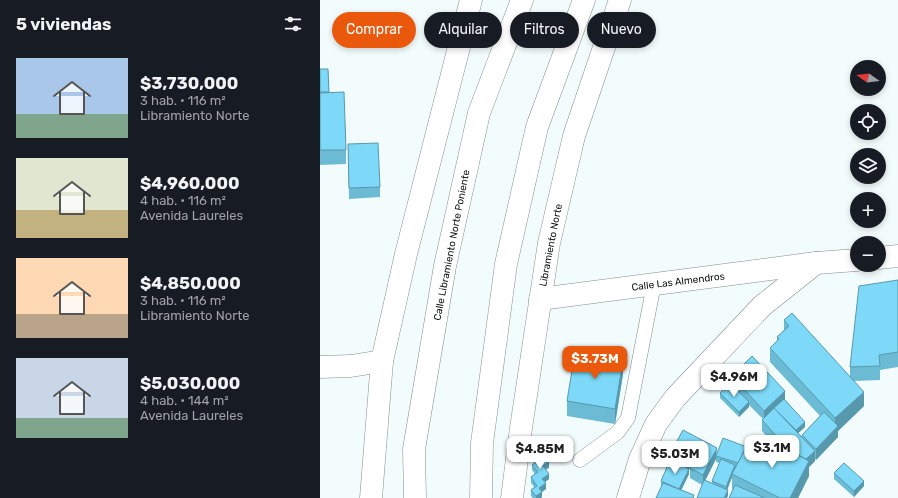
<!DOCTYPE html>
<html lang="es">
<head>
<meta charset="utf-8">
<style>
  :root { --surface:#171b24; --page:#242831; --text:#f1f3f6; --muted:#9ea1a6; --accent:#ea580c }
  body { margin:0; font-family:Rubik,sans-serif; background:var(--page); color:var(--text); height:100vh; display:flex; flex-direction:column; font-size:15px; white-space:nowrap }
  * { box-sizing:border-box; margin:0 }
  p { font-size:13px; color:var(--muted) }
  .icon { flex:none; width:22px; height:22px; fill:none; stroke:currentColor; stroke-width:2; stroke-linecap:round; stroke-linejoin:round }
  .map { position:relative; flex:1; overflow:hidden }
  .drawer { display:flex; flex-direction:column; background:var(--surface); width:320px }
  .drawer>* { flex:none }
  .top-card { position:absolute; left:12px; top:12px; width:380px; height:36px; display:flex; gap:8px }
  .needle { width:26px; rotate:284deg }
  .fabs { position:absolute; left:530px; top:60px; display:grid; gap:8px }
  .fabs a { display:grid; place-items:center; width:36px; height:36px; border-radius:50%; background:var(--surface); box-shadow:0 2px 6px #0003; font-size:20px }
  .price { position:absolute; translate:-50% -34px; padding:0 9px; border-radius:8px; background:#fff; color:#222; font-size:13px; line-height:26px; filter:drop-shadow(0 1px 2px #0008) }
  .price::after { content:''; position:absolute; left:50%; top:24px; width:12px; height:9px; margin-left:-6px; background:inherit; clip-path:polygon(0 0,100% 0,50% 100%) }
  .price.active { background:var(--accent); color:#fff }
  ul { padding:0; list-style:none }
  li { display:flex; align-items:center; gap:12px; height:100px; padding:0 16px }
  li span { display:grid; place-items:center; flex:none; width:112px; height:80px; border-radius:0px; color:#555 }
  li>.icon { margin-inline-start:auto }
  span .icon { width:48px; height:48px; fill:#fffc; stroke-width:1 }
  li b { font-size:17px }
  h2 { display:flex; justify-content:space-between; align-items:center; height:48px; padding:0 16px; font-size:17px }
  .tag { padding:0 14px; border-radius:18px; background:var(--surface); box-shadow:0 2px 6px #0003; font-size:14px; line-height:36px }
  .tag.active { background:var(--accent); color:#fff }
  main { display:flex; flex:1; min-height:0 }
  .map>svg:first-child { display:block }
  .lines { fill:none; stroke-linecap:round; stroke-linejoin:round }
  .lane-casing { stroke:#858d8d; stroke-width:15 }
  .street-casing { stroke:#858d8d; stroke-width:23 }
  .secondary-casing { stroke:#858d8d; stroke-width:23 }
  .highway-casing { stroke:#858d8d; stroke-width:23 }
  .lane { stroke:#fff; stroke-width:14 }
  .street { stroke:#fff; stroke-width:22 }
  .secondary { stroke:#fff; stroke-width:22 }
  .highway { stroke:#fff; stroke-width:22 }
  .wall { fill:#6cbbd4; fill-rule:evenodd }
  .shaded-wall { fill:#5898ad }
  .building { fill:#7dd9f7; stroke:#5898ad }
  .labels { text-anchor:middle; stroke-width:3.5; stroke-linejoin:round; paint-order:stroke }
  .street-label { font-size:10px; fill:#0f1212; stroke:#fff }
</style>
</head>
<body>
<main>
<section class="drawer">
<h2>5 viviendas<svg class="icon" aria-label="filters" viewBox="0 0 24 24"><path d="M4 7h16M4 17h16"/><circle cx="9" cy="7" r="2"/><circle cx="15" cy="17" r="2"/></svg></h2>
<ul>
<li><span style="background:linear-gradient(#a9c7e8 70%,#7fa58c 0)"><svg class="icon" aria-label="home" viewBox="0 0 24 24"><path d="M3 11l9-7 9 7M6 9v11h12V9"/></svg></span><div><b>$3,730,000</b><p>3 hab. · 116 m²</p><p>Libramiento Norte</p></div></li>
<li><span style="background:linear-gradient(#dfe7d0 65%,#c2b280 0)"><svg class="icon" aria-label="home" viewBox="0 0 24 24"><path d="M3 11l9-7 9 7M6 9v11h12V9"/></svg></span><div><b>$4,960,000</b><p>4 hab. · 116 m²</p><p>Avenida Laureles</p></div></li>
<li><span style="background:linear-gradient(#ffd9b3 70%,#b9a48a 0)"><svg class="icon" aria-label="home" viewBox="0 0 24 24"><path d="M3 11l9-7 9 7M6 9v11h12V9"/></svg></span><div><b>$4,850,000</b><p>3 hab. · 116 m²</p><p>Libramiento Norte</p></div></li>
<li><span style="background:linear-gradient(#c9d6e8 75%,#7fa58c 0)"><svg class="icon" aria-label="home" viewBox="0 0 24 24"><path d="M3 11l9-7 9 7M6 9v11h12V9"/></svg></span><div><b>$5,030,000</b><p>4 hab. · 144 m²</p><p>Avenida Laureles</p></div></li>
</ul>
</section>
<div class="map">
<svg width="578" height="498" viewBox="0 0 578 498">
  <rect width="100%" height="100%" fill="#f3fcfc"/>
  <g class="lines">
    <defs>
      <path id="lane" d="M260,460l38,-28 10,-14 26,-134"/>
      <g id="street">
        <path d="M0,367l31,-1 31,-5"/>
        <path d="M308,498l12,-39 16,-35 19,-26 87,-92 54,-43"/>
      </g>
      <g id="secondary">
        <path d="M559,258l19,-2"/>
        <path d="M220,299l276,-36 41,-3"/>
        <path d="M51,498l11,-137 24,-107 65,-254"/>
        <path d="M192,498l9,-70 28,-185 25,-107 46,-136"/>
      </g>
      <g id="highway">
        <path d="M95,498l-1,-49 31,-183 34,-153 43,-113"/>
        <path d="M161,498l1,-55 24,-179 31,-137 47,-127"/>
      </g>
    </defs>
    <use href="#lane" class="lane-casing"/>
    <use href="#street" class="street-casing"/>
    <use href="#secondary" class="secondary-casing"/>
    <use href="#highway" class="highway-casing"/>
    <use href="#lane" class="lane"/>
    <use href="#street" class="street"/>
    <use href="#secondary" class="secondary"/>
    <use href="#highway" class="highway"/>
  </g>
  <g class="wall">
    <path d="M0,69h8l1,24 17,57v14l-26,1z"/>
    <path d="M28,144l32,43v10l-31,2z"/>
    <path d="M578,280v87l-18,3v10l-26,1 10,25 -26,25v6l-22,23 -1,-1v2l-6,6v9l-11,22h-69l4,-9h-1v-12l-5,13 1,6 -26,-11 -12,-7v-9h-1v5l-8,16 13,8 -33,-12v-5l26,-13 -15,-8v-10l45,5 30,-3 5,3 20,-13 -10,-11v-11l1,-1 -14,-14v2l-10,10 -19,-19v-5l12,-9v-8l53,24 20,27 -7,6 4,3v-1l18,-19 -50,-54v-14l7,-7v-4l7,-7v-10l66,57v-10zM396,459v3l4,1 -8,18v2l-7,-3z"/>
    <path d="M303,374l-8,50 -48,-8v-15z"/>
    <path d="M215,454l16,2 -4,3 2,9 -3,1 3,10 -4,3 1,7 -4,3v5l-1,1h-8l-2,-2v-6l3,-3 -3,-4v-6l4,-3 -3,-4v-5l4,-4 -1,-2z"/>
    <path d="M514,473l30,13 -10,11 -20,-18z"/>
  </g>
  <g class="shaded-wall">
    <path d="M303,360v14l-8,50v-15z"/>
    <path d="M465,391v11l-21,19v-10z"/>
    <path d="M544,392v14l-26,25v6l-22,23v-11l19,-20v-11z"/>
    <path d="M429,402v5l-10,10v-5z"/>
    <path d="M485,422v5l-11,10v-5z"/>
    <path d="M462,437v10l-3,3v-11z"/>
    <path d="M397,448l-1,11 -13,26v-10z"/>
    <path d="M231,450v6l-7,5v-6z"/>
    <path d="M495,451v10l-6,6v9l-11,22h-8l14,-37z"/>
    <path d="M229,462v6l-6,3v-5z"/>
    <path d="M415,465v6l-3,3v3l-6,16v-6z"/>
    <path d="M369,469v5l-10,21v-6z"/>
    <path d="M229,474v5l-7,5v-5z"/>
    <path d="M544,481v5l-10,11v-6z"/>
    <path d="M226,483v6l-4,3v5l-1,1h-5v-2l3,-8z"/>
    <path d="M408,490v6l-1,2h-3z"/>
  </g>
  <g class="building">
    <path d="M0,69h8l1,23h-9z"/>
    <path d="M24,92l2,58h-26v-57z"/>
    <path d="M58,143l2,44 -31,1 -1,-44z"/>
    <path d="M578,280v72l-19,3 1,11 -30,1 9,-81z"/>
    <path d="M472,313l72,79 -29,26 -65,-70 9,-9 -2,-2 12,-11 -5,-6z"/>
    <path d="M255,352l48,8 -8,49 -48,-8z"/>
    <path d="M432,356l33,35 -21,20 -32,-35z"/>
    <path d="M410,383l19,19 -10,10 -19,-19z"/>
    <path d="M464,399l21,23 -9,8 -22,-22z"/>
    <path d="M454,408l41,43 -9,8 -6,-3 -18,-19 -3,2 -17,-19z"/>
    <path d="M504,412l14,14 -22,23 -14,-14z"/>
    <path d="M363,430l34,18 -14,27 -13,-7 3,-7 -21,-11z"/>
    <path d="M441,436l48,25 -19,37h-10l-48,-24 12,-23 8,4z"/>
    <path d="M403,438l24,9 -2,4h-1l-6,12 -22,-7z"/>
    <path d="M226,444l5,6 -7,5 5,7 -6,4 6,8 -7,5 4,4 -7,5 3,4 -6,4 -5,-6 6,-4 -6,-9 7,-5 -6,-7 7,-5 -4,-6z"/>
    <path d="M401,459l14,6 -9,22 -14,-6z"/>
    <path d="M350,460l19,9 -10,20 -18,-8z"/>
    <path d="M524,463l20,18 -10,10 -20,-18z"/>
    <path d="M384,480l24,10 -4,8h-27z"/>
    <path d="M343,483l31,12 -1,3h-37z"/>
    <path d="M415,485l30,13h-36z"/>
  </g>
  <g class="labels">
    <g class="street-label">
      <text transform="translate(131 245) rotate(-79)" y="4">Calle Libramiento Norte Poniente</text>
      <text transform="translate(230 245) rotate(-79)" y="4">Libramiento Norte</text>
      <text transform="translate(358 281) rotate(-7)" y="4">Calle Las Almendros</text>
    </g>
  </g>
</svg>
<div class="fabs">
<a><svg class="needle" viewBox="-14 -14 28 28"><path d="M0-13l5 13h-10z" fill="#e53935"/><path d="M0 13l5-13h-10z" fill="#9ea1a6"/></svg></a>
<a><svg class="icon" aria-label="locate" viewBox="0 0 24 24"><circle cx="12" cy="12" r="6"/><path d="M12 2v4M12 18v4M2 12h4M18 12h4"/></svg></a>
<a><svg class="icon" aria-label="layers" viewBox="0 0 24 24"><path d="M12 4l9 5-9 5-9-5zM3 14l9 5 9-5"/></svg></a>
<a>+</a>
<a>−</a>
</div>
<b class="price active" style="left:275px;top:380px">$3.73M</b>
<b class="price" style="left:414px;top:398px">$4.96M</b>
<b class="price" style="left:452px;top:469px">$3.1M</b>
<b class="price" style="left:220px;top:470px">$4.85M</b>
<b class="price" style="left:355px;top:475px">$5.03M</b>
<div class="top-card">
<a class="tag active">Comprar</a>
<a class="tag">Alquilar</a>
<a class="tag">Filtros</a>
<a class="tag">Nuevo</a>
</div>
</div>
</main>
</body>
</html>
